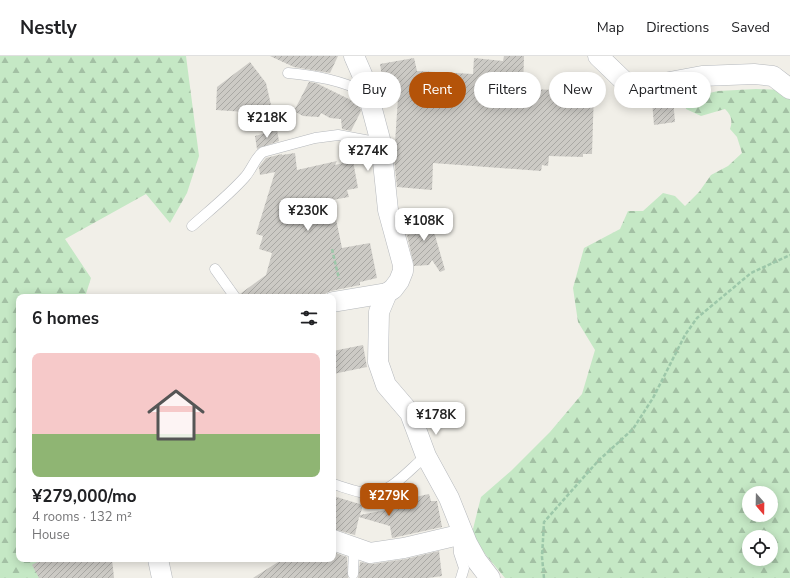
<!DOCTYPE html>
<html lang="en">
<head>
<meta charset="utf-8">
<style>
  :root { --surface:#fff; --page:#f2f2f2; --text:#202124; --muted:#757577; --line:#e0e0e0; --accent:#b45309 }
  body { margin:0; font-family:"Nunito Sans",sans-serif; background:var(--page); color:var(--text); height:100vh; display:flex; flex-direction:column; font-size:15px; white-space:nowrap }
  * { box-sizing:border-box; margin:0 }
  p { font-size:13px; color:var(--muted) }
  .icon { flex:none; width:22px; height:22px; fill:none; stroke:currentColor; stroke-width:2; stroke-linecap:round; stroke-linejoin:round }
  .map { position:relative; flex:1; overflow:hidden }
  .side { position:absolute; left:16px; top:238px; width:320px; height:268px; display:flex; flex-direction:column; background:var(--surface); border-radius:8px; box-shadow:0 2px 10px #0003 }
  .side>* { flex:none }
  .hud { position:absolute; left:348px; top:16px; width:380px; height:36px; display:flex; gap:8px }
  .needle { width:26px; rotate:160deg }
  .controls { position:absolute; left:742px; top:430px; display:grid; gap:8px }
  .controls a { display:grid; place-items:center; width:36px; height:36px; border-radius:50%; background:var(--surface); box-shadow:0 2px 10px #0003; font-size:20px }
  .price { position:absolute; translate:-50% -34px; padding:0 9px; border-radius:8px; background:#fff; color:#222; font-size:13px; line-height:26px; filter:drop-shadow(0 1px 2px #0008) }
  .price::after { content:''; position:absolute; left:50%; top:24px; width:12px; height:9px; margin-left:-6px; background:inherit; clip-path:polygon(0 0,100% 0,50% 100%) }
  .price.active { background:var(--accent); color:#fff }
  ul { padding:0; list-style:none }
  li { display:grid; align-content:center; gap:8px; height:212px; padding:0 16px }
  li span { display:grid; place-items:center; height:124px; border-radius:8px; color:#555 }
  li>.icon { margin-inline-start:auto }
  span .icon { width:72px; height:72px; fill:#fffc; stroke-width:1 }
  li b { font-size:17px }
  h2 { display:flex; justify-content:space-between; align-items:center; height:48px; padding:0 16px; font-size:17px }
  .tag { padding:0 14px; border-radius:18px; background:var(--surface); box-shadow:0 2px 10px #0003; font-size:14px; line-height:36px }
  .tag.active { background:var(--accent); color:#fff }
  header { display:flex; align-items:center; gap:24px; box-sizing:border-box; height:56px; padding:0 20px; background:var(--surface); border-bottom:1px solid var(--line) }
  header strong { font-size:19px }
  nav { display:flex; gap:22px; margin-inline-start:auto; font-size:14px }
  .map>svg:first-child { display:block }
  .forest { fill:url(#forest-firs); fill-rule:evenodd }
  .building { fill:url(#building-hatch) }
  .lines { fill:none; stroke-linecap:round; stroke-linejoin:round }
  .service-casing { stroke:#b5b8bc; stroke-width:11 }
  .minor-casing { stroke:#b5b8bc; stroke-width:21 }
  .path { stroke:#9cc7a9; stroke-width:2.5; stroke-dasharray:4 2; stroke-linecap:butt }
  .service { stroke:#fff; stroke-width:10 }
  .minor { stroke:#fff; stroke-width:20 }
</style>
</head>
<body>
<header>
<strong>Nestly</strong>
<nav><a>Map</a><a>Directions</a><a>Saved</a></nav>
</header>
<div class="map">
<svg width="790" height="522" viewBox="0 0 790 522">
  <defs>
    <pattern id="forest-firs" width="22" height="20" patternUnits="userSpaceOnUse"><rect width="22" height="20" fill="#c5e8c5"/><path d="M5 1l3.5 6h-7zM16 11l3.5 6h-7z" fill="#a3c0a4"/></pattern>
    <pattern id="building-hatch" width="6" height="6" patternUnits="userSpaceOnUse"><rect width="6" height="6" fill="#cccac5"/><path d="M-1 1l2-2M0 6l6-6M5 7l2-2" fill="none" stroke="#a9a8a4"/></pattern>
  </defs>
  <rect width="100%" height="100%" fill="#f1efe8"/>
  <g class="forest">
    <path d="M0,0h186l13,100 -12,37 -17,30 -24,-29 -81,45 26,39 -6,19h-66v262h73l-4,19h-88z"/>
    <path d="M756,33l34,1v488h-285l-34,-41 10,-40 30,-26 39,-39 32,-38 13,-44 -17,-28 -5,-34 11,-40 36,-19 8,-18h15l20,-18 12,3 10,10 14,-14 12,-17 17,-9 14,-13 -5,-16 -7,-8c3,-9 1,-14 -5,-20l-24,7 -15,-7 -2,-10 34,-8zM749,437h22v22h-22zM749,481h22v22h-22z"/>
  </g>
  <g class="building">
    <path d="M270,0h68l-8,17 -36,-6z"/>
    <path d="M504,0h20l-1,33 71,2 -2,63h-9v3l-34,-1 -1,10 -6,-1 -1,6 -108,-8 -1,27 -35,-3 -3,-29 4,-60 -12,2 -6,-36 34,-6 3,13 56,3 1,-16 29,3z"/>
    <path d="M250,6l16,21 7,31 -57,-4 1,-23z"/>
    <path d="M309,26l7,1 43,21 2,7 -10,20 -9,-2 -1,-10 -11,-1 -9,-5 -2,4 -16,-1 -9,-5z"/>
    <path d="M673,43l2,23 -21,3 -2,-24z"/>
    <path d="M277,74l2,11 -22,8 -2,-13z"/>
    <path d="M295,97l2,17 40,-9 -2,4 18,-4 5,27 -11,2 2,7 -17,3 10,48 28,-5 7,35 -17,4v3l-29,6 -5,2 -3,4h-82l-1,-3 26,-19 6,-22 -13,-4 4,-13 -7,-2 19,-62 -15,3 -1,-8 7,-9 16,-4v1z"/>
    <path d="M428,155l17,59 -5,2 -8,-12 -3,5 -15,1 -7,-31 9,-1 -10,-17z"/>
    <path d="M363,289l4,22 -34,7v-23z"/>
    <path d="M429,438l2,7h6l5,26 -50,11 -2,-12 -31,-9 -4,18 -22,-6v-33l30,9 -3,10 52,-10 -1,-7z"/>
    <path d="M439,495l3,25 -14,2h-70l2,-16 12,2 34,-5z"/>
    <path d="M333,496l14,5 1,21h-95l30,-19h50z"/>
    <path d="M42,503h70l2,19h-75l-7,-13z"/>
  </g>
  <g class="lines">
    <defs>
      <g id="service">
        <path d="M288,17c29,3 52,7 79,20"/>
        <path d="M192,170c18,-16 37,-31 53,-49 7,-8 10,-19 18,-25l52,-14 23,-3 43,8"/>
        <path d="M215,213l20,28"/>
        <path d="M333,428c11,3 32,12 43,9 19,-5 35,-25 50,-37"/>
        <path d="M458,479l1,18 5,15 -3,10"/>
        <path d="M353,518l1,-26"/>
      </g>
      <g id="minor">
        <path d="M598,0l26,25 11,5h13l54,-10 52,-2 19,2 17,13"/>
        <path d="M387,237l-8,19 -1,50 8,23 24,28 16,43 23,42 18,45 10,18 13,17"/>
        <path d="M333,246l54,-9 6,-4 6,-8 4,-10v-6l-15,-55 -7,-67 -17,-64 -10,-23"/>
        <path d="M333,484l37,13 34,-5 59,-14"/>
        <path d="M158,503l4,19"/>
      </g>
    </defs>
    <use href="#service" class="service-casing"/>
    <use href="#minor" class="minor-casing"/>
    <g class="path">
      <path d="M332,193l7,30"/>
      <path d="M544,522l-2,-21 2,-35 54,-61 35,-32 20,-31 32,-63 12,-17 54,-45 39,-18"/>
    </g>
    <use href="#service" class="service"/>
    <use href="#minor" class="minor"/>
  </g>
</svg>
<div class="controls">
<a><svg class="needle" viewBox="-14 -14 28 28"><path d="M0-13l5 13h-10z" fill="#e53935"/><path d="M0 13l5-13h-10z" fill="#757577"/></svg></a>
<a><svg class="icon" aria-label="locate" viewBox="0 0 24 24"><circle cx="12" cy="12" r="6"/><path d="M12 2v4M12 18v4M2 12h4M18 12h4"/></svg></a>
</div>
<b class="price" style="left:267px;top:83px">¥218K</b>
<b class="price" style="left:368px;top:116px">¥274K</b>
<b class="price" style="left:308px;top:176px">¥230K</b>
<b class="price" style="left:424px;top:186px">¥108K</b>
<b class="price" style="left:436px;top:380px">¥178K</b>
<b class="price active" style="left:389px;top:461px">¥279K</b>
<div class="hud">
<a class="tag">Buy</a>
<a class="tag active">Rent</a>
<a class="tag">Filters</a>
<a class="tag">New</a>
<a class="tag">Apartment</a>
</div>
<section class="side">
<h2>6 homes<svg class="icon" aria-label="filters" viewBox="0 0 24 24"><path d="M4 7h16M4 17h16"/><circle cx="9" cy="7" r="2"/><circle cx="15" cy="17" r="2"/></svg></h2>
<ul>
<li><span style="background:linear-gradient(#f6c9c9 65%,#8fb573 0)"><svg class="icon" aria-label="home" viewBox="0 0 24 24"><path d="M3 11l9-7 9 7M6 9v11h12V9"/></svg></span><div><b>¥279,000/mo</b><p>4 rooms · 132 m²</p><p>House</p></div></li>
</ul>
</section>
</div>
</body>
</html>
